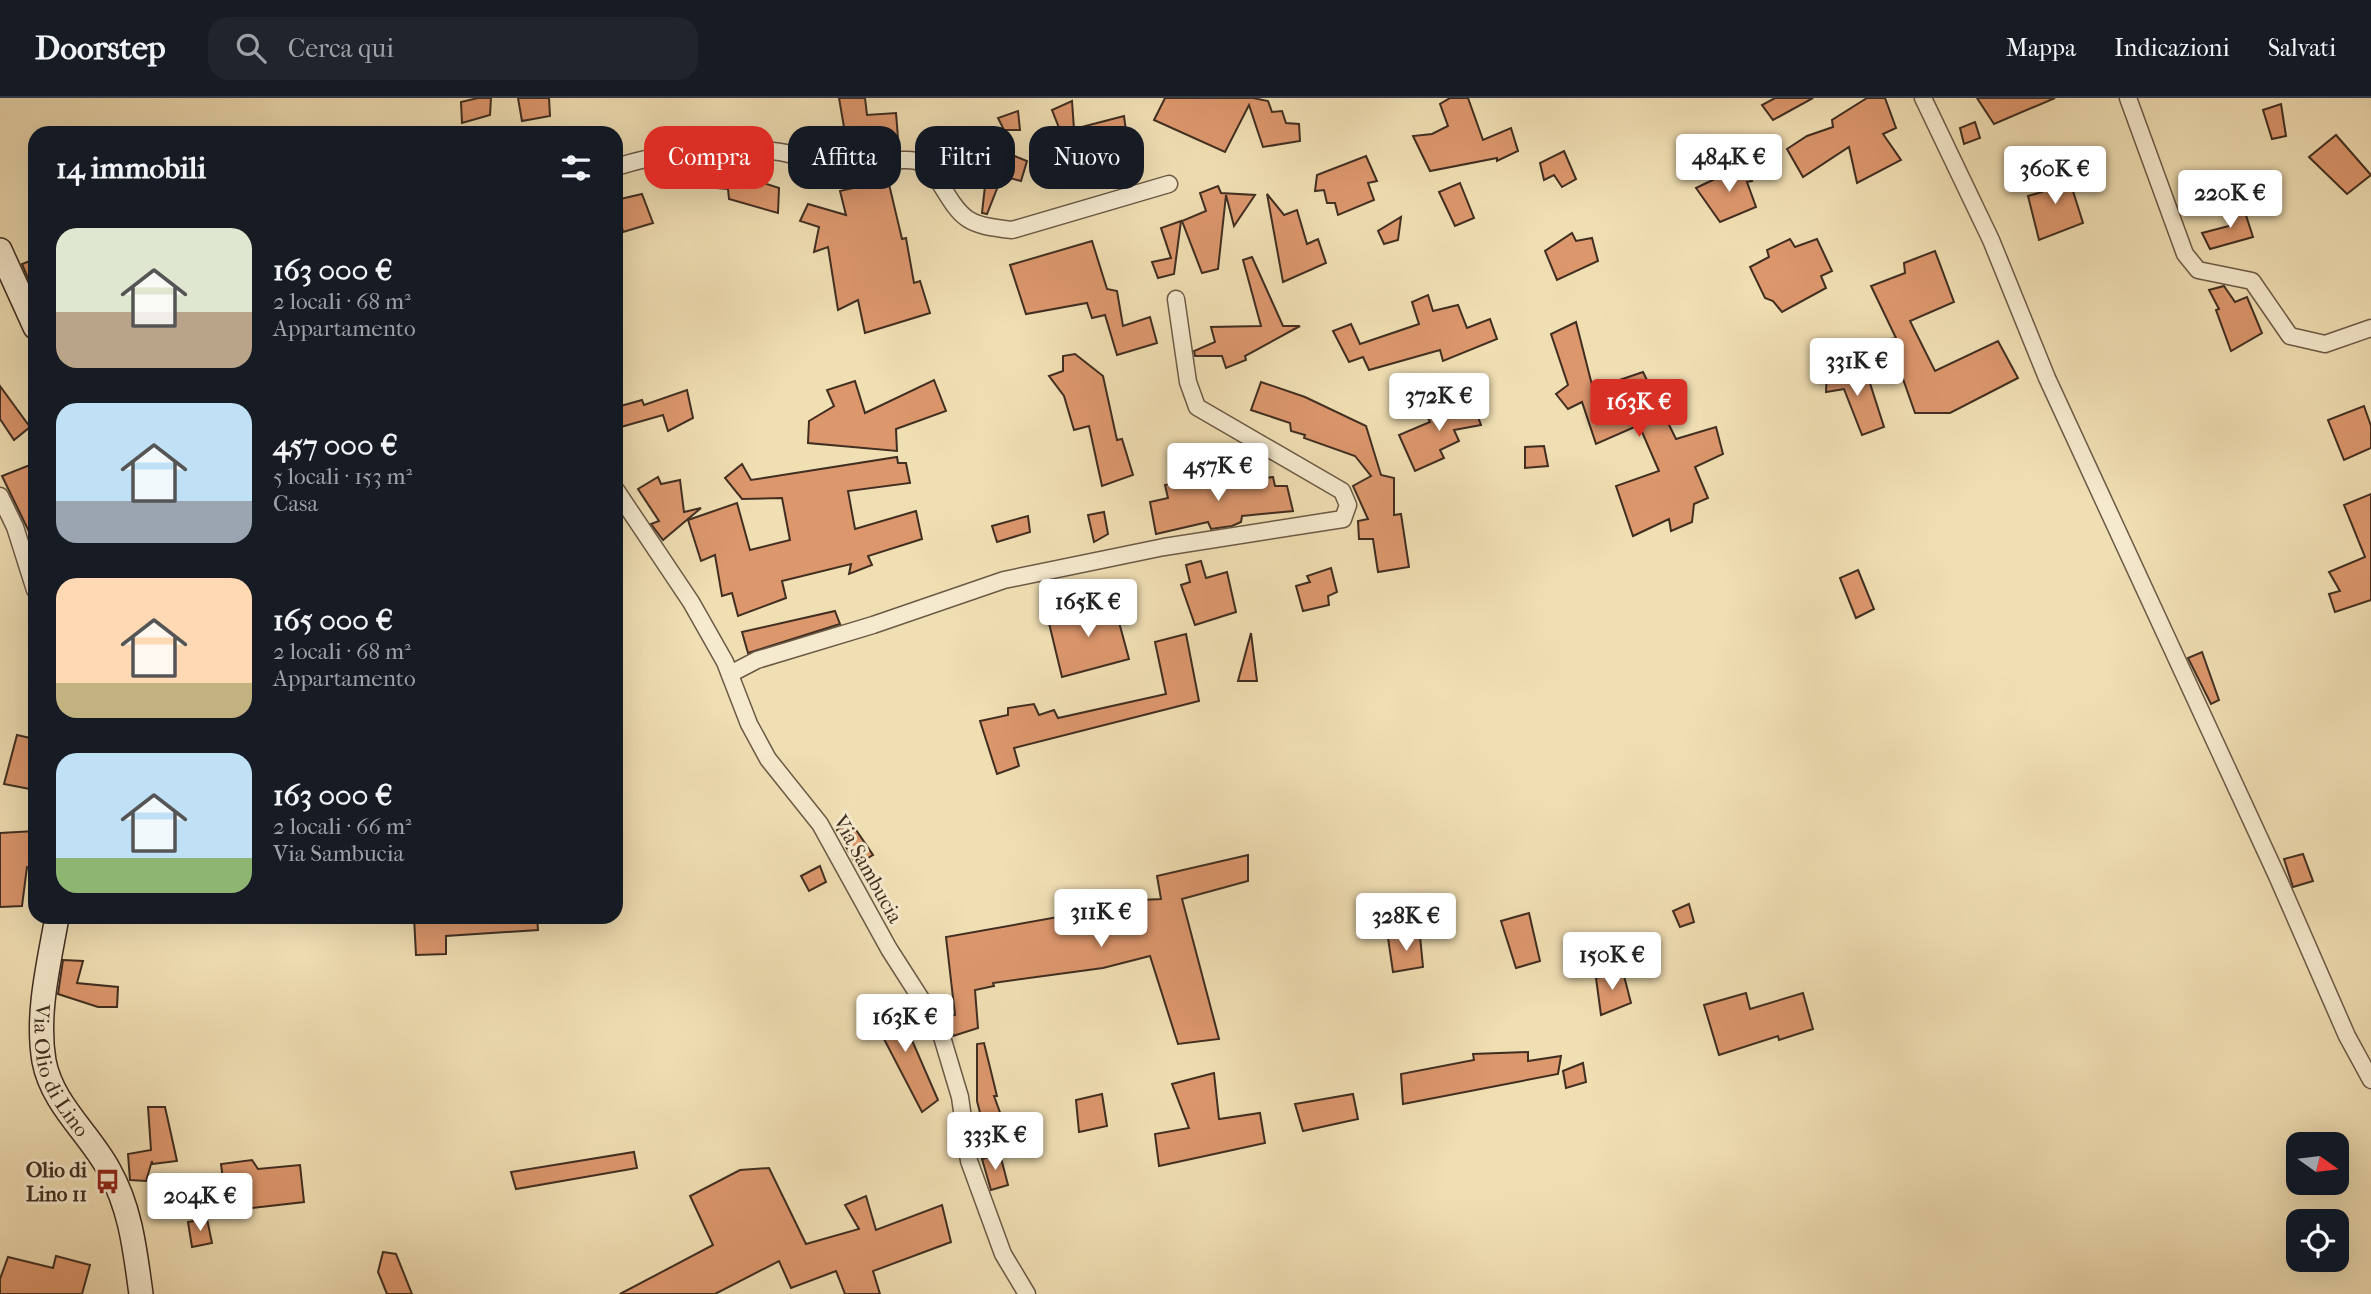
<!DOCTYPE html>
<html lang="it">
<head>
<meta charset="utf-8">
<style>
  :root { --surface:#171b24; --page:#20242c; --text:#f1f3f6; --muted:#9ea1a6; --line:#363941; --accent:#d93025 }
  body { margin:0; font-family:"IM FELL French Canon",serif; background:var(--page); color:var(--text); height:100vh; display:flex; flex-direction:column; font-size:26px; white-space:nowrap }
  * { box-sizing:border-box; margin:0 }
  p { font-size:23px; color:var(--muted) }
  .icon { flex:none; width:38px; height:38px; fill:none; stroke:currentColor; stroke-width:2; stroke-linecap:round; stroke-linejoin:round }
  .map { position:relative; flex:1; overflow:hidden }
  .sheet { position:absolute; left:28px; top:28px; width:595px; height:798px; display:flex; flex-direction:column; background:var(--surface); border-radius:21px; box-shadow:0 7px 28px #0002 }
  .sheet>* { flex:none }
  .top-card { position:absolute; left:644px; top:28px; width:665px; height:63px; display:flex; gap:14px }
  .needle { width:46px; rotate:104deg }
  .tools { position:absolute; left:2286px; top:1034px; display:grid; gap:14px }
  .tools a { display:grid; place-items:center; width:63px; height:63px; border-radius:14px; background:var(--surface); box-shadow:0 7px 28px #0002; font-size:35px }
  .price { position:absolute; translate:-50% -60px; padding:0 16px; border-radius:7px; background:#fff; color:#222; font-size:23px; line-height:46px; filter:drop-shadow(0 2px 4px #0008) }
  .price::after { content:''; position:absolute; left:50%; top:42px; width:21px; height:16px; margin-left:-10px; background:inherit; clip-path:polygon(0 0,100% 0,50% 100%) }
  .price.selected { background:var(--accent); color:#fff }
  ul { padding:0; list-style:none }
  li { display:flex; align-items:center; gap:21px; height:175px; padding:0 28px }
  li span { display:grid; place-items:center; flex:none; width:196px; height:140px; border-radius:21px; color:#555 }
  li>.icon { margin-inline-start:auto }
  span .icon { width:84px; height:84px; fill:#fffc; stroke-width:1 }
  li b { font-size:30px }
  h2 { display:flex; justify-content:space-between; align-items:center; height:84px; padding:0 28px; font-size:30px }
  .tag { padding:0 24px; border-radius:21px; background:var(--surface); box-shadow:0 7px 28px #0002; font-size:24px; line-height:63px }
  .tag.selected { background:var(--accent); color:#fff }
  header { display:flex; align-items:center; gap:42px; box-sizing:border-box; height:98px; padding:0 35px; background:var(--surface); border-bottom:2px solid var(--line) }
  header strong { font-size:33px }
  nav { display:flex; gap:38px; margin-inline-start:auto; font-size:24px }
  .search { width:490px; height:63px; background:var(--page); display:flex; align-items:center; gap:18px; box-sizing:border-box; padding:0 24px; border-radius:21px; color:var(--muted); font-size:26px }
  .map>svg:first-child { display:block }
  .building { fill:#dd976d; stroke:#402e21; stroke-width:2 }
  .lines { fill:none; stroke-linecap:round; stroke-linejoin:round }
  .street-casing { stroke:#6c5a46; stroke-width:19 }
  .secondary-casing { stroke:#402e21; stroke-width:26 }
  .street { stroke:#f6eace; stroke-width:16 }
  .secondary { stroke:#f6eace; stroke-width:23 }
  .labels { text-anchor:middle; stroke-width:6; stroke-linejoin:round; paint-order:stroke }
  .street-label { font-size:21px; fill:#402e21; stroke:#f6eace }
  .poi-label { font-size:21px; font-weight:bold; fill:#402e21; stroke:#f6eace; text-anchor:end }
</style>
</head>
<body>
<header>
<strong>Doorstep</strong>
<div class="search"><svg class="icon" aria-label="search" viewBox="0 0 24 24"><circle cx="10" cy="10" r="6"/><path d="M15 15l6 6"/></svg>Cerca qui</div>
<nav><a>Mappa</a><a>Indicazioni</a><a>Salvati</a></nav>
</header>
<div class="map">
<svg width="2371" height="1196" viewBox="0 0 2371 1196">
  <rect width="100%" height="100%" fill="#f1dfb4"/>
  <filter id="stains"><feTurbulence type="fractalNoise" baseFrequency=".00286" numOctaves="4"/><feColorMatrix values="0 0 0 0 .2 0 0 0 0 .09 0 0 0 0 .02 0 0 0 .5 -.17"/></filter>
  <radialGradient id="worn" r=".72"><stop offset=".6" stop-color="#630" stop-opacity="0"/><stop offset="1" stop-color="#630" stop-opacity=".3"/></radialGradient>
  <g class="building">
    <path d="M478,0h13l-1,17 -28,8 -1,-21z"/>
    <path d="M518,0h31l1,18 -28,5z"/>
    <path d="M839,0h26l2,17 29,-2 2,25 -27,2 -5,16h-32l-3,-28 13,-1z"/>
    <path d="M1165,0h88l15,3 4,11 10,-1 4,12 13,1 1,17 -37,6 -14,-42 -24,47 -71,-32z"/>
    <path d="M1450,0h18l15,42 28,-12 7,23 -21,10v-3l-67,13 -17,-35 19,-2 16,-8 -8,-22z"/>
    <path d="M1775,0h38l-40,22 -11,-15z"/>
    <path d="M1867,0h18l11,30 -13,6 18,26 -44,23 -8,-36 -46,30 -16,-28 20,-13 26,-9 -1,-7z"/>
    <path d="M1977,0h78l-61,26z"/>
    <path d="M1072,3l2,28 50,-13 4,30 -31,5 -6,8 -35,4 -10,-25 15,-5 -9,-23z"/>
    <path d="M2281,6l5,32 -14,3 -9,-29z"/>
    <path d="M1018,13l2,19h-16l-6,-12z"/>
    <path d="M1975,24l5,16 -16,6 -4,-16z"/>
    <path d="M2336,37l35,40 -24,19 -38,-37z"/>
    <path d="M948,39l31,5 48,19 -6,20 -19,-5 -15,38 -5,-1 5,-45 -35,-4z"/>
    <path d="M1564,53l12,28 -14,8 -8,-12 -10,5 -4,-17z"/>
    <path d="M1366,58l11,25 -9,2 6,17 -36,15 -3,-12h-8l-3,-13 -9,1 2,-16z"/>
    <path d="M747,62l7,20 25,8 -1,25 -49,-14 -1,-10 -35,-3z"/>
    <path d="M1744,67l8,16 -5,1 9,25 -36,15 -24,-34z"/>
    <path d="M2067,74l16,51 -44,17 -11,-44 14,-4 -4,-14z"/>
    <path d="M888,82l14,59 4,-1 8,45 6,-2 10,32 -65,20 -7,-33 -20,10 -10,-63 -14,5 5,-25 -19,-6 8,-17 38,11 -6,-24z"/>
    <path d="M1460,85l14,35 -19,8 -16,-34z"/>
    <path d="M1218,88l3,7 34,2 -21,31 -8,-31 -8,74 -16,4 -20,-52 24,-10 -6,-18z"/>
    <path d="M642,96l11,29 -30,9 -7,-32z"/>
    <path d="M1267,96l17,21 13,-5 10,34 11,-5 8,24 -43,19z"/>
    <path d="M2243,108l10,31 -43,12 -8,-16 27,-7 1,-19z"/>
    <path d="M1401,119l-3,23 -14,4 -6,-13z"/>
    <path d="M1181,123l-7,53 -16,4 -6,-16 19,-4 -10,-30z"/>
    <path d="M1572,135l4,8 16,-3 6,23 -41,19 -12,-29z"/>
    <path d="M1790,141l5,8 22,-8 15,32 -11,5 5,12 -44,24 -9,-11 -8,-3 -15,-31 19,-10 -2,-7z"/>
    <path d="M1092,143l15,48 10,2 6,35 27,-9 7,26 -40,12 -12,-40 -13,3 -5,-15 -61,11 -16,-49z"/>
    <path d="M1935,153l19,51 -44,19 25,50 63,-30 20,37 -68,35h-35l-12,-34 -9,2 -19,-39 21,-4 -25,-52 34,-13 -1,-10z"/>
    <path d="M1252,159l31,69h17l-55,30 1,4 -20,8 -4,-12h-27l-1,-5 21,-9 -4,-15 50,-1 -18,-66z"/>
    <path d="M35,161v23l-5,1 -8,-19z"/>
    <path d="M2224,188l11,16 12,-5 15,36 -31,18 -15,-41 3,-1 -10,-19z"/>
    <path d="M1428,197l5,16 25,-6 9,23 23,-9 7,20 -54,22 -3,-11 -71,20 -6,-13 -14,5 -16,-31 18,-7 9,20 59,-20 -7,-22z"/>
    <path d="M1576,224l17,67 50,-17 33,67 40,-12 7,27 -28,13 13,31 -14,6 -2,18 -21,9 -2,-12 -36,17 -17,-50 43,-15 -20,-46 -43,19 -14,-42 -14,7 -12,-15 12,-9 -17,-51z"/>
    <path d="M1075,256l28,22 14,64 5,-1 11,36 -31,11 -13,-60 -15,4 -10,-34 -15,-20 14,-5v-15z"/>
    <path d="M1827,272l40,4 17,53 -22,8 -18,-46 -18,3z"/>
    <path d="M934,282l12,31 -50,18 1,22 -89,-8 1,-22 25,-15 -7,-16 28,-9 10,32z"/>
    <path d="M1261,284l44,15 61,29 15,49 13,3v37l7,-1 8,53 -31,5 -5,-33h-14l-1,-18 10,-2 -15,-33 18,-10 -16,-20 -51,-18 1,-3 -14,-4 -1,-8 -39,-13z"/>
    <path d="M0,288l30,41 -16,13 -14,-21z"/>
    <path d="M687,292l6,28 -25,13 -5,-16 -42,12 -4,-20 25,-7 2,5z"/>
    <path d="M1470,298l11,29 -27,5 5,11 -19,9 4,8 -29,13 -16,-36 31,-13 -3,-6z"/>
    <path d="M2364,308l7,20v22l-27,12 -16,-40z"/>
    <path d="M1544,348l4,20 -23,2v-21z"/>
    <path d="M897,359l1,6h8l4,20 -62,8 7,38 61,-18 6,28 -54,17 4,9 -23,9 2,-10 -69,17 4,17 -48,18 -6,-23 -10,3 -7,-41 -14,6 -13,-41 49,-17 13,47 40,-10 -8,-42 -40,1 -17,-21 17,-14 9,16z"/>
    <path d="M35,365v81l-33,-68z"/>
    <path d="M658,379l3,7 19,-4 4,32 17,-4 -38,32 -12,-16 8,-3 -21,-32z"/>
    <path d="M1247,379l2,3 24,-3 2,9h12l6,25 -51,5 -1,6 -9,4 -21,3 -3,-7 -52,12 -6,-32 18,-4 -3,-13 32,-7 26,4z"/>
    <path d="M2371,396v106l-36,12 -6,-18 11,-3 -11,-19 36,-15 -21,-52z"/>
    <path d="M1104,414l4,22 -14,8 -6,-27z"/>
    <path d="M1028,418l2,16 -33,10 -5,-16z"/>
    <path d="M1201,463l5,17 21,-6 9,40 -41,13 -14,-40 9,-3 -4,-17z"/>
    <path d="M1331,470l6,24 -9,4 1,9 -26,6 -7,-25 14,-4 -3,-6z"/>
    <path d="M1858,472l16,39 -18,9 -16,-40z"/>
    <path d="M1113,502l16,59 -67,18 -14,-58z"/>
    <path d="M835,513l5,13 -92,29 -6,-21z"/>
    <path d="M1251,535l6,48h-19z"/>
    <path d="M1186,536l13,67 -185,47 5,18 -22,8 -17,-53 28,-6v-7l26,-4 5,11 15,-5 4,8 108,-24 -11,-52z"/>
    <path d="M2202,554l17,48 -8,4 -23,-46z"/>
    <path d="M17,637l18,4v51l-31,-6z"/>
    <path d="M850,723l23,34 -17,10 -19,-35z"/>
    <path d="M35,733v37l-8,-1 -5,39 -22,1v-74z"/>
    <path d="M2303,756l10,27 -20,6 -9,-28z"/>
    <path d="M1248,757v26l-66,18 37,140 -41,5 -28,-88 -47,12 -110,15 1,3 -19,4 3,38 -25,8 -8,-19 10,-2 -9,-78 140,-25 -2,-9 77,-4 -4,-23z"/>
    <path d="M820,768l6,16 -17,9 -8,-15z"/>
    <path d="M1689,806l5,18 -14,5 -7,-16z"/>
    <path d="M1529,815l11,48 -24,7 -15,-47z"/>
    <path d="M414,819h123l1,13 -92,6v18l-30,1z"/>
    <path d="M1420,838l3,31 -30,5 -5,-34z"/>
    <path d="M63,862l20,1 -6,22 41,4 -1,20h-19l-40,-13z"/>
    <path d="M1623,874l8,31 -30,12 -5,-37z"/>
    <path d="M1746,895l4,16 53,-16 10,36 -34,11 -1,-4 -59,19 -15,-50z"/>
    <path d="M894,901l44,101 -16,12 -51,-98z"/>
    <path d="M984,945l13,53h-3l18,49 -22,6 -13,-50v-57z"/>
    <path d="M1528,954v9l33,-5 -3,18 -155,30 -2,-30 73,-14 -1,-6z"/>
    <path d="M1583,965l3,19 -20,6 -3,-17z"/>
    <path d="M1214,975l5,46 41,-6 5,30 -106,23 -4,-32 34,-6 -17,-44z"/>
    <path d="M1102,996l5,32 -28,6 -3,-32z"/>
    <path d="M1353,996l5,25 -55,12 -8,-27z"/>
    <path d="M148,1009h17l12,54 -25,3v-3l-6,20 -16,-1 -2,-26 23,-4z"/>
    <path d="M634,1054l3,16 -121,21 -5,-17z"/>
    <path d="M1000,1056l8,31 -17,5 -9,-31z"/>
    <path d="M252,1062l6,9 42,-4 4,37 -77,9 -6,-47z"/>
    <path d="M769,1070l37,76 53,-15 -14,-24 21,-9 10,34 66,-25 9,37 -78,29 7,23h-35l-9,-23 -45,17 -12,-27 -64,33h-95l93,-49 -23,-49 50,-26z"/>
    <path d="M207,1121l5,24 -20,4 -4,-25z"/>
    <path d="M383,1154l13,2 16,40h-25l-9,-22z"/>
    <path d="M56,1158l34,9 -8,29h-82v-15l8,-22 45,11z"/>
  </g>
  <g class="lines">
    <defs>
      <g id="street">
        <path d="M1923,0l68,142 56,138 230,498 70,160 24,44"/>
        <path d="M2128,0l57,156 13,16 54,11 38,55 35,8 46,-16"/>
        <path d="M616,69c52,-16 110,-23 164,-15 24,4 48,17 72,16 24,0 51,-15 73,-4 7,3 9,10 13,16 24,39 26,45 74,50l157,-46"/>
        <path d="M616,392l75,112 34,60 24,62 19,35 52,65 69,125 50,78 21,70 9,64 34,93 24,40"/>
        <path d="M0,398l15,31 20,63"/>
        <path d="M730,576l27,-14 116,-35 131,-45 160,-33 179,-28 5,-14 -6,-14 -145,-84 -9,-25 -12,-83"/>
      </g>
      <g id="secondary">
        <path d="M0,152l35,77"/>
        <path id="s1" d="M57,819c-8,46 -21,97 -13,144 8,43 45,72 65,109 22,39 26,81 32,124"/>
      </g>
    </defs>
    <use href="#street" class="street-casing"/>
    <use href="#secondary" class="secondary-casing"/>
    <use href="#street" class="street"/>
    <use href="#secondary" class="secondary"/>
  </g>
  <defs>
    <symbol id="bus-bare" viewBox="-9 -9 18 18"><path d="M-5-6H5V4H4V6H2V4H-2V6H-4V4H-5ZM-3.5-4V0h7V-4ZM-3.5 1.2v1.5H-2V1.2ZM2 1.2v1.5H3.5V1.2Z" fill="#8f2418" stroke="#f6eace" stroke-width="2.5" paint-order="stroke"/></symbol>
  </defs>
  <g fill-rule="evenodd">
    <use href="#bus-bare" x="90" y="1066" width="35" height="35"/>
  </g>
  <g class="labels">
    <g class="street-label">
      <text transform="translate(868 771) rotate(61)" y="7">Via Sambucia</text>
      <text dy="7" stroke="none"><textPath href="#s1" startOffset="159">Via Olio di Lino</textPath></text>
    </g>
    <g class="poi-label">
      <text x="87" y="1079">Olio di<tspan x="87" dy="24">Lino 11</tspan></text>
    </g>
  </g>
  <rect width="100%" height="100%" filter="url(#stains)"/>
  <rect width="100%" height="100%" fill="url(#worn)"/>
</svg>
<div class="tools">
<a><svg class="needle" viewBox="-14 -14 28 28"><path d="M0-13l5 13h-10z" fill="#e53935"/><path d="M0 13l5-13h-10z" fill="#9ea1a6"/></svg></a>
<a><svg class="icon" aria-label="locate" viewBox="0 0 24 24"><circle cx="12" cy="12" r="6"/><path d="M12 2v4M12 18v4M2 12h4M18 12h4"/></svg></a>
</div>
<b class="price" style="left:1729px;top:96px">484K €</b>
<b class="price" style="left:2055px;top:108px">360K €</b>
<b class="price" style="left:2230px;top:132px">220K €</b>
<b class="price" style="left:1857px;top:300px">331K €</b>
<b class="price" style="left:1439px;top:335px">372K €</b>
<b class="price selected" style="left:1639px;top:341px">163K €</b>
<b class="price" style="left:1218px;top:405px">457K €</b>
<b class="price" style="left:1088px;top:541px">165K €</b>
<b class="price" style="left:1101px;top:851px">311K €</b>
<b class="price" style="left:1406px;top:855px">328K €</b>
<b class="price" style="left:1612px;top:894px">150K €</b>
<b class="price" style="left:905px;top:956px">163K €</b>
<b class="price" style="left:995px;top:1074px">333K €</b>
<b class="price" style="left:200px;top:1135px">204K €</b>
<div class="top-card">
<a class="tag selected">Compra</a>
<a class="tag">Affitta</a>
<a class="tag">Filtri</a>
<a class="tag">Nuovo</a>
</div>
<section class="sheet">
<h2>14 immobili<svg class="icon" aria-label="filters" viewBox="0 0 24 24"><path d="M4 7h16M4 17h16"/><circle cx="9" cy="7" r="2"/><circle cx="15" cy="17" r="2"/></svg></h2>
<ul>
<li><span style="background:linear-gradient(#dfe7d0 60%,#b9a48a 0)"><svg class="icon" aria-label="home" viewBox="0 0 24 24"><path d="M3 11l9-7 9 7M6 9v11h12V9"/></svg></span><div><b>163 000 €</b><p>2 locali · 68 m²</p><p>Appartamento</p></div></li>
<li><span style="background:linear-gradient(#bfe0f5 70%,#9aa5b1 0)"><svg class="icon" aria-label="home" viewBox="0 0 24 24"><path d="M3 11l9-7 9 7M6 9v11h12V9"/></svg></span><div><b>457 000 €</b><p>5 locali · 153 m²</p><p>Casa</p></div></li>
<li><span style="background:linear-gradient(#ffd9b3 75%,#c2b280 0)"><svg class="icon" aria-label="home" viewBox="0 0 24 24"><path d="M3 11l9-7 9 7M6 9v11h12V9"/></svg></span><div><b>165 000 €</b><p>2 locali · 68 m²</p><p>Appartamento</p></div></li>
<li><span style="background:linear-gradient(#bfe0f5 75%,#8fb573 0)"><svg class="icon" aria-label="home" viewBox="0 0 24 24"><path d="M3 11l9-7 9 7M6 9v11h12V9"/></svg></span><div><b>163 000 €</b><p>2 locali · 66 m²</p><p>Via Sambucia</p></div></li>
</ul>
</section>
</div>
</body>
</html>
